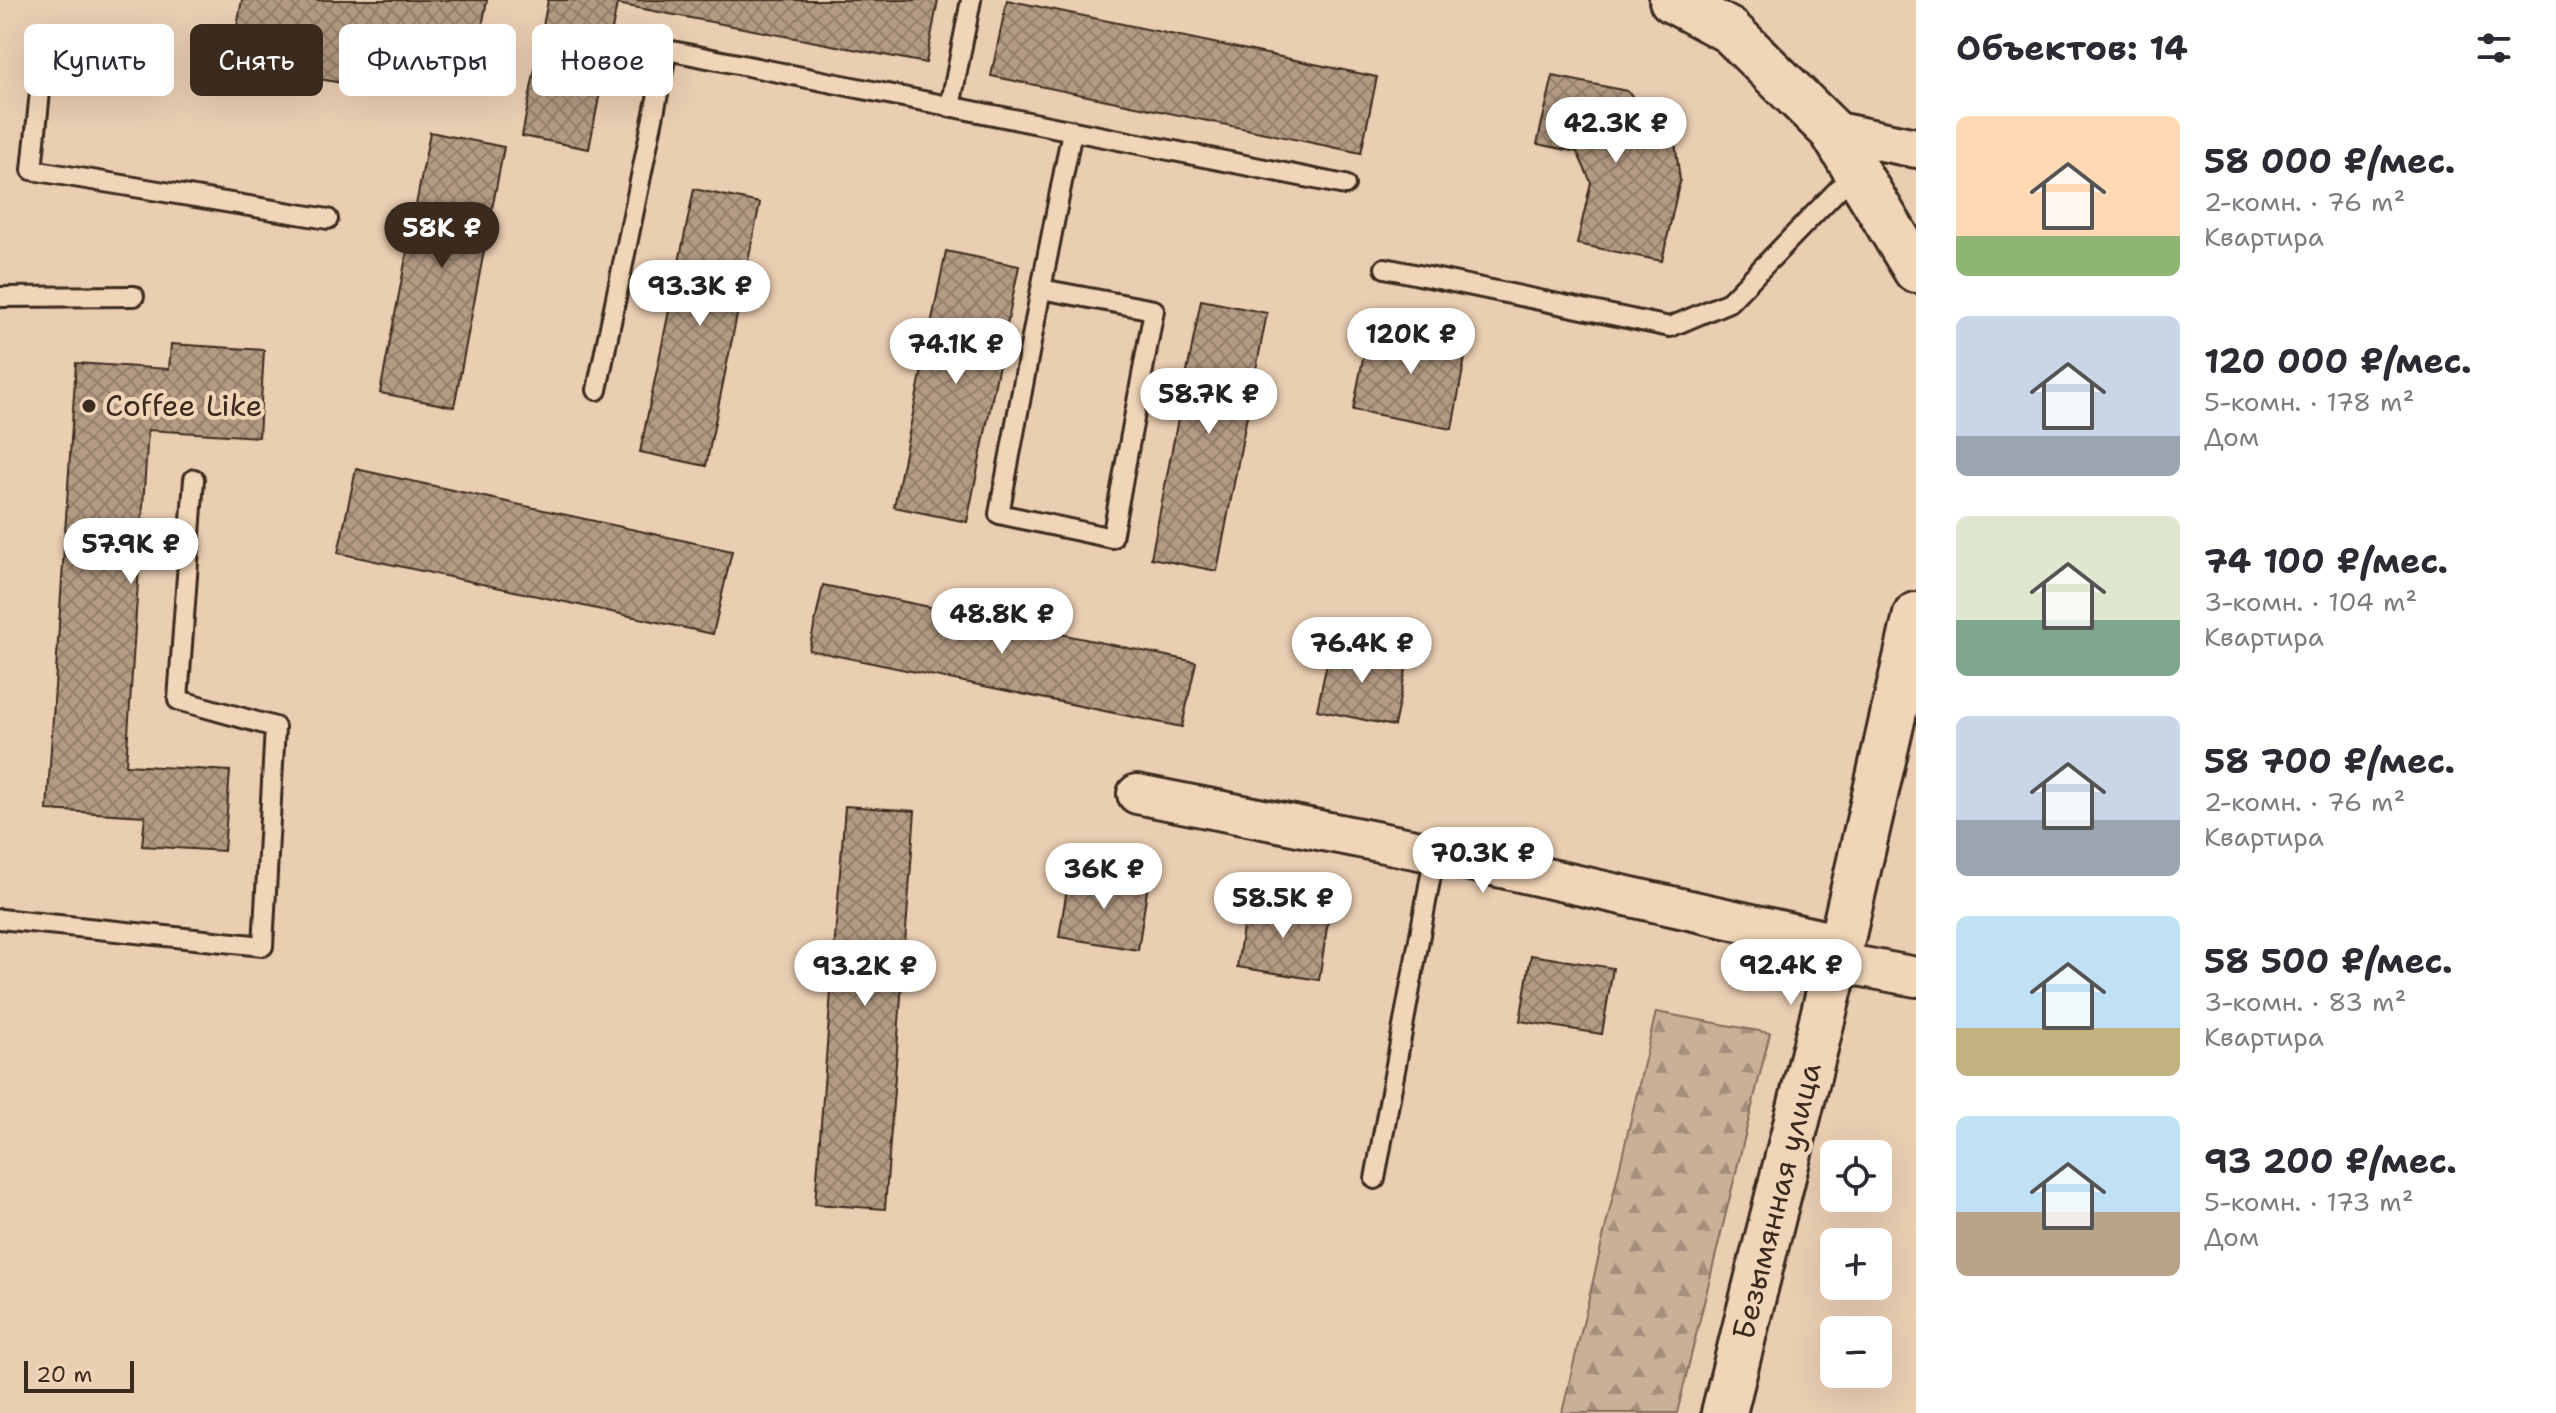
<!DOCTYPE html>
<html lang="ru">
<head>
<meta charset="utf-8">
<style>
  :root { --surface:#fff; --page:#f2f2f3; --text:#2b2b33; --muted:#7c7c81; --accent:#3b2a1e }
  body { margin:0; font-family:"Shantell Sans",sans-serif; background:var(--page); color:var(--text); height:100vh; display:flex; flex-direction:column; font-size:30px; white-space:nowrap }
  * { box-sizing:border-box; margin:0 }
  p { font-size:26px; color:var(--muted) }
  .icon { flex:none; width:44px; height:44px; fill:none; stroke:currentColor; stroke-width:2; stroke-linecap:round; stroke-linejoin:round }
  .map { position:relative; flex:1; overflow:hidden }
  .details { display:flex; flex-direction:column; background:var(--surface); width:640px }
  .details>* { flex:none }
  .top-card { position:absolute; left:24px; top:24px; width:760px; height:72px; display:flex; gap:16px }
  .tools { position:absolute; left:1820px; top:1140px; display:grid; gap:16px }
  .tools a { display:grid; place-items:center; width:72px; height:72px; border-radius:12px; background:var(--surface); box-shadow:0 8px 32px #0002; font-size:40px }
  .scale { position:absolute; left:24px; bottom:20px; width:110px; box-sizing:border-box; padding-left:8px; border:4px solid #3b2a1e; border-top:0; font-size:22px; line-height:28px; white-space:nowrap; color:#3b2a1e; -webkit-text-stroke:6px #f1d5b8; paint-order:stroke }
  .price { position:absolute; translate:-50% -68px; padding:0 18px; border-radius:28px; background:#fff; color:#222; font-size:26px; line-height:52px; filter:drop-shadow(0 2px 4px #0008) }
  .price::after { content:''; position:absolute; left:50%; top:48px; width:24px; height:18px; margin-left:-12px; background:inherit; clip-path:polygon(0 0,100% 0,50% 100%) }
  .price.active { background:var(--accent); color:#fff }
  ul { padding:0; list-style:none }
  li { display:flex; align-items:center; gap:24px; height:200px; padding:0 40px }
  li span { display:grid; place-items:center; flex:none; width:224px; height:160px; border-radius:12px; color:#555 }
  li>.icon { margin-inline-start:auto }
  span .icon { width:96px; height:96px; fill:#fffc; stroke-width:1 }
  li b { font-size:34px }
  h2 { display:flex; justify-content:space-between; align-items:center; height:96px; padding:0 40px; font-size:34px }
  .chip { padding:0 28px; border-radius:12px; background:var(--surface); box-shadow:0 8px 32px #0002; font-size:28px; line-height:72px }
  .chip.active { background:var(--accent); color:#fff }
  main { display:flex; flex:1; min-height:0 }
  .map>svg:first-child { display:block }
  .forest { fill:url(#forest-firs); stroke:#826d5a; stroke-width:2 }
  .building { fill:url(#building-cross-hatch); stroke:#3b2a1e; stroke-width:2 }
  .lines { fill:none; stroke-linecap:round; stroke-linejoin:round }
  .service-casing { stroke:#3b2a1e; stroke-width:24 }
  .minor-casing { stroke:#3b2a1e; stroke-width:44 }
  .tertiary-casing { stroke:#3b2a1e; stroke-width:50 }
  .service { stroke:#f1d5b8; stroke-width:18 }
  .minor { stroke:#f1d5b8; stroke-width:38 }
  .tertiary { stroke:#f1d5b8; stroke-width:44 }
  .poi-dot { fill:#3b2a1e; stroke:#f1d5b8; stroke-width:3 }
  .labels { text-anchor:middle; stroke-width:8; stroke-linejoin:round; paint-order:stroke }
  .poi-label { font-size:30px; fill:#3b2a1e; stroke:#f1d5b8; text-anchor:start }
  .street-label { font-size:30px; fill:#3b2a1e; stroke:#f1d5b8 }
</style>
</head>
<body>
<main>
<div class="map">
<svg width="1916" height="1413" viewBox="0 0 1916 1413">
  <defs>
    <pattern id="forest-firs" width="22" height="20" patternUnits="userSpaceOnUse" patternTransform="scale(2)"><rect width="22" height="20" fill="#cab097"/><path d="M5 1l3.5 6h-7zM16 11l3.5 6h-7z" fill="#a58f7b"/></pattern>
    <pattern id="building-cross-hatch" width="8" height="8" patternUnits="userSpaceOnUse" patternTransform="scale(2)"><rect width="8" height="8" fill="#b49b84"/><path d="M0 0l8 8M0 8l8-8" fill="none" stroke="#947f6b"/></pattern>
  </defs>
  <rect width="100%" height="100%" fill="#eaceb2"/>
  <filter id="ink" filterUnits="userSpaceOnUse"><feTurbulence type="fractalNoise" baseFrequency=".0125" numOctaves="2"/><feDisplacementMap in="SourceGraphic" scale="16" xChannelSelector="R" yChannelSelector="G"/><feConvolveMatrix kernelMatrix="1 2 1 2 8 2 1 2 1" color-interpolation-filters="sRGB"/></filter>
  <g filter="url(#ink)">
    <path class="forest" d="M1656,1012l114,21 -93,380h-115z"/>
    <g class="building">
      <path d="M242,0h245l-13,70 -70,-13 -6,36 -168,-30z"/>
      <path d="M548,0h390l-12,63 -309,-59 -28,145 -67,-13z"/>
      <path d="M1007,0l370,77 -16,76 -370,-77z"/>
      <path d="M1553,76l74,15 47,43 6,46 -18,81 -85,-17 14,-62 -14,-30 -40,-8z"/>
      <path d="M430,132l74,15 -50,260 -74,-14z"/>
      <path d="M694,189l66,14 -54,263 -66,-14z"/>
      <path d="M946,251l73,15 -52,256 -73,-15z"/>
      <path d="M1201,300l66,13 -50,258 -66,-13z"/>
      <path d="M1370,322l98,19 -16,88 -99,-19z"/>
      <path d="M171,344l93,6 -5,87 -111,-7 -22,335 104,6 -6,80 -82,-5 3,-30 -98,-6 29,-447 93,6z"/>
      <path d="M356,469l376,82 -19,83 -375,-81z"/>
      <path d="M823,585l373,77 -14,65 -373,-77z"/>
      <path d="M1331,644l77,16 -14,66 -77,-16z"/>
      <path d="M845,806l70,5 -30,398 -70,-5z"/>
      <path d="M1070,871l78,13 -10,66 -79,-13z"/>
      <path d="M1247,901l82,13 -10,66 -82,-13z"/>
      <path d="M1531,955l82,13 -11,66 -82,-13z"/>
    </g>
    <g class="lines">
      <defs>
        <g id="service">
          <path d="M43,62l-11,108 296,49"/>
          <path d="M950,107l21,-107"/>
          <path d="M1385,268l285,59 59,-25 126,-130"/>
          <path d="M1041,289l-42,225 113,24 42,-228 -113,-21 31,-158"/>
          <path d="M0,297l134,-1"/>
          <path d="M597,390l70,-340 678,135"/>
          <path d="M0,919l263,27 12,-219 -97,-27 16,-221"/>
          <path d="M1375,1179l60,-326"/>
        </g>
        <g id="minor">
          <path d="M1832,131l84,17"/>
          <path d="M1137,794l298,59 406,91"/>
          <path d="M1837,962l79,15"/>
        </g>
        <g id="tertiary">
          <path d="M1672,0l58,31 102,100 84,139"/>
          <path d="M1724,1413l117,-469 75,-329"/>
        </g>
      </defs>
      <use href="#service" class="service-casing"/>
      <use href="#minor" class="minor-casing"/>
      <use href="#tertiary" class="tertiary-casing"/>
      <use href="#service" class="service"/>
      <use href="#minor" class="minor"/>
      <use href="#tertiary" class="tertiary"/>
    </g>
  </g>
  <circle class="poi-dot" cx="89" cy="406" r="8"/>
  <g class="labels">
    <g class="poi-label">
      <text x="105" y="416">Coffee Like</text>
    </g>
    <g class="street-label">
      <text transform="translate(1777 1201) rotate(-76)" y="10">Безымянная улица</text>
    </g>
  </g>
</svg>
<div class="tools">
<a><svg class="icon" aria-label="locate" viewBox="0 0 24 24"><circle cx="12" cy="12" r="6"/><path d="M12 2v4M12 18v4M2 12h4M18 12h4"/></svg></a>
<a>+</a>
<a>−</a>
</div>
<div class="scale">20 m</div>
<b class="price" style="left:1616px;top:165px">42.3K ₽</b>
<b class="price active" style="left:442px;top:270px">58K ₽</b>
<b class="price" style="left:700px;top:328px">93.3K ₽</b>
<b class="price" style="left:1411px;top:376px">120K ₽</b>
<b class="price" style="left:956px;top:386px">74.1K ₽</b>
<b class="price" style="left:1209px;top:436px">58.7K ₽</b>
<b class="price" style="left:131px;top:586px">57.9K ₽</b>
<b class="price" style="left:1002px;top:656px">48.8K ₽</b>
<b class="price" style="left:1362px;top:685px">76.4K ₽</b>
<b class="price" style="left:1483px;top:895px">70.3K ₽</b>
<b class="price" style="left:1104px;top:911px">36K ₽</b>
<b class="price" style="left:1283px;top:940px">58.5K ₽</b>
<b class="price" style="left:1791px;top:1007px">92.4K ₽</b>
<b class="price" style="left:865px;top:1008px">93.2K ₽</b>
<div class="top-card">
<a class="chip">Купить</a>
<a class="chip active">Снять</a>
<a class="chip">Фильтры</a>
<a class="chip">Новое</a>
</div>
</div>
<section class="details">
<h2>Объектов: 14<svg class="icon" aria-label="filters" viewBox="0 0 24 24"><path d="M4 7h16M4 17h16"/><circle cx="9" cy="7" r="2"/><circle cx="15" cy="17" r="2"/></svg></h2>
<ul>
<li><span style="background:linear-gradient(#ffd9b3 75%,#8fb573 0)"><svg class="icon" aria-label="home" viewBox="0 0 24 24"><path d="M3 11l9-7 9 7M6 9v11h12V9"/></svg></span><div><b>58 000 ₽/мес.</b><p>2-комн. · 76 m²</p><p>Квартира</p></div></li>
<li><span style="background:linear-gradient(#c9d6e8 75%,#9aa5b1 0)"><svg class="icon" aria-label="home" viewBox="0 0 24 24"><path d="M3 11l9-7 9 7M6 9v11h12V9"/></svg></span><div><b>120 000 ₽/мес.</b><p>5-комн. · 178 m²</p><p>Дом</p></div></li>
<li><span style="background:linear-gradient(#dfe7d0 65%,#7fa58c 0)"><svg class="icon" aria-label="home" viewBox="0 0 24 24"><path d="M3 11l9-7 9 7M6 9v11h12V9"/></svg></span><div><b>74 100 ₽/мес.</b><p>3-комн. · 104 m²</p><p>Квартира</p></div></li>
<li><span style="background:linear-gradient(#c9d6e8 65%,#9aa5b1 0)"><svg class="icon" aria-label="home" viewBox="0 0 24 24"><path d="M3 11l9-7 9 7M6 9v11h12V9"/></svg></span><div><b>58 700 ₽/мес.</b><p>2-комн. · 76 m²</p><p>Квартира</p></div></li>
<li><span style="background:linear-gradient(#bfe0f5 70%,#c2b280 0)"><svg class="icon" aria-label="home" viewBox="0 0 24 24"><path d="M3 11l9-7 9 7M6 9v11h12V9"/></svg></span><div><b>58 500 ₽/мес.</b><p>3-комн. · 83 m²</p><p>Квартира</p></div></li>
<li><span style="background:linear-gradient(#bfe0f5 60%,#b9a48a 0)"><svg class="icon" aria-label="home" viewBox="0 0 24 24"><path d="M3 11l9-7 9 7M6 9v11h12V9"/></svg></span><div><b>93 200 ₽/мес.</b><p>5-комн. · 173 m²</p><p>Дом</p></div></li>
</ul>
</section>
</main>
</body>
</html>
